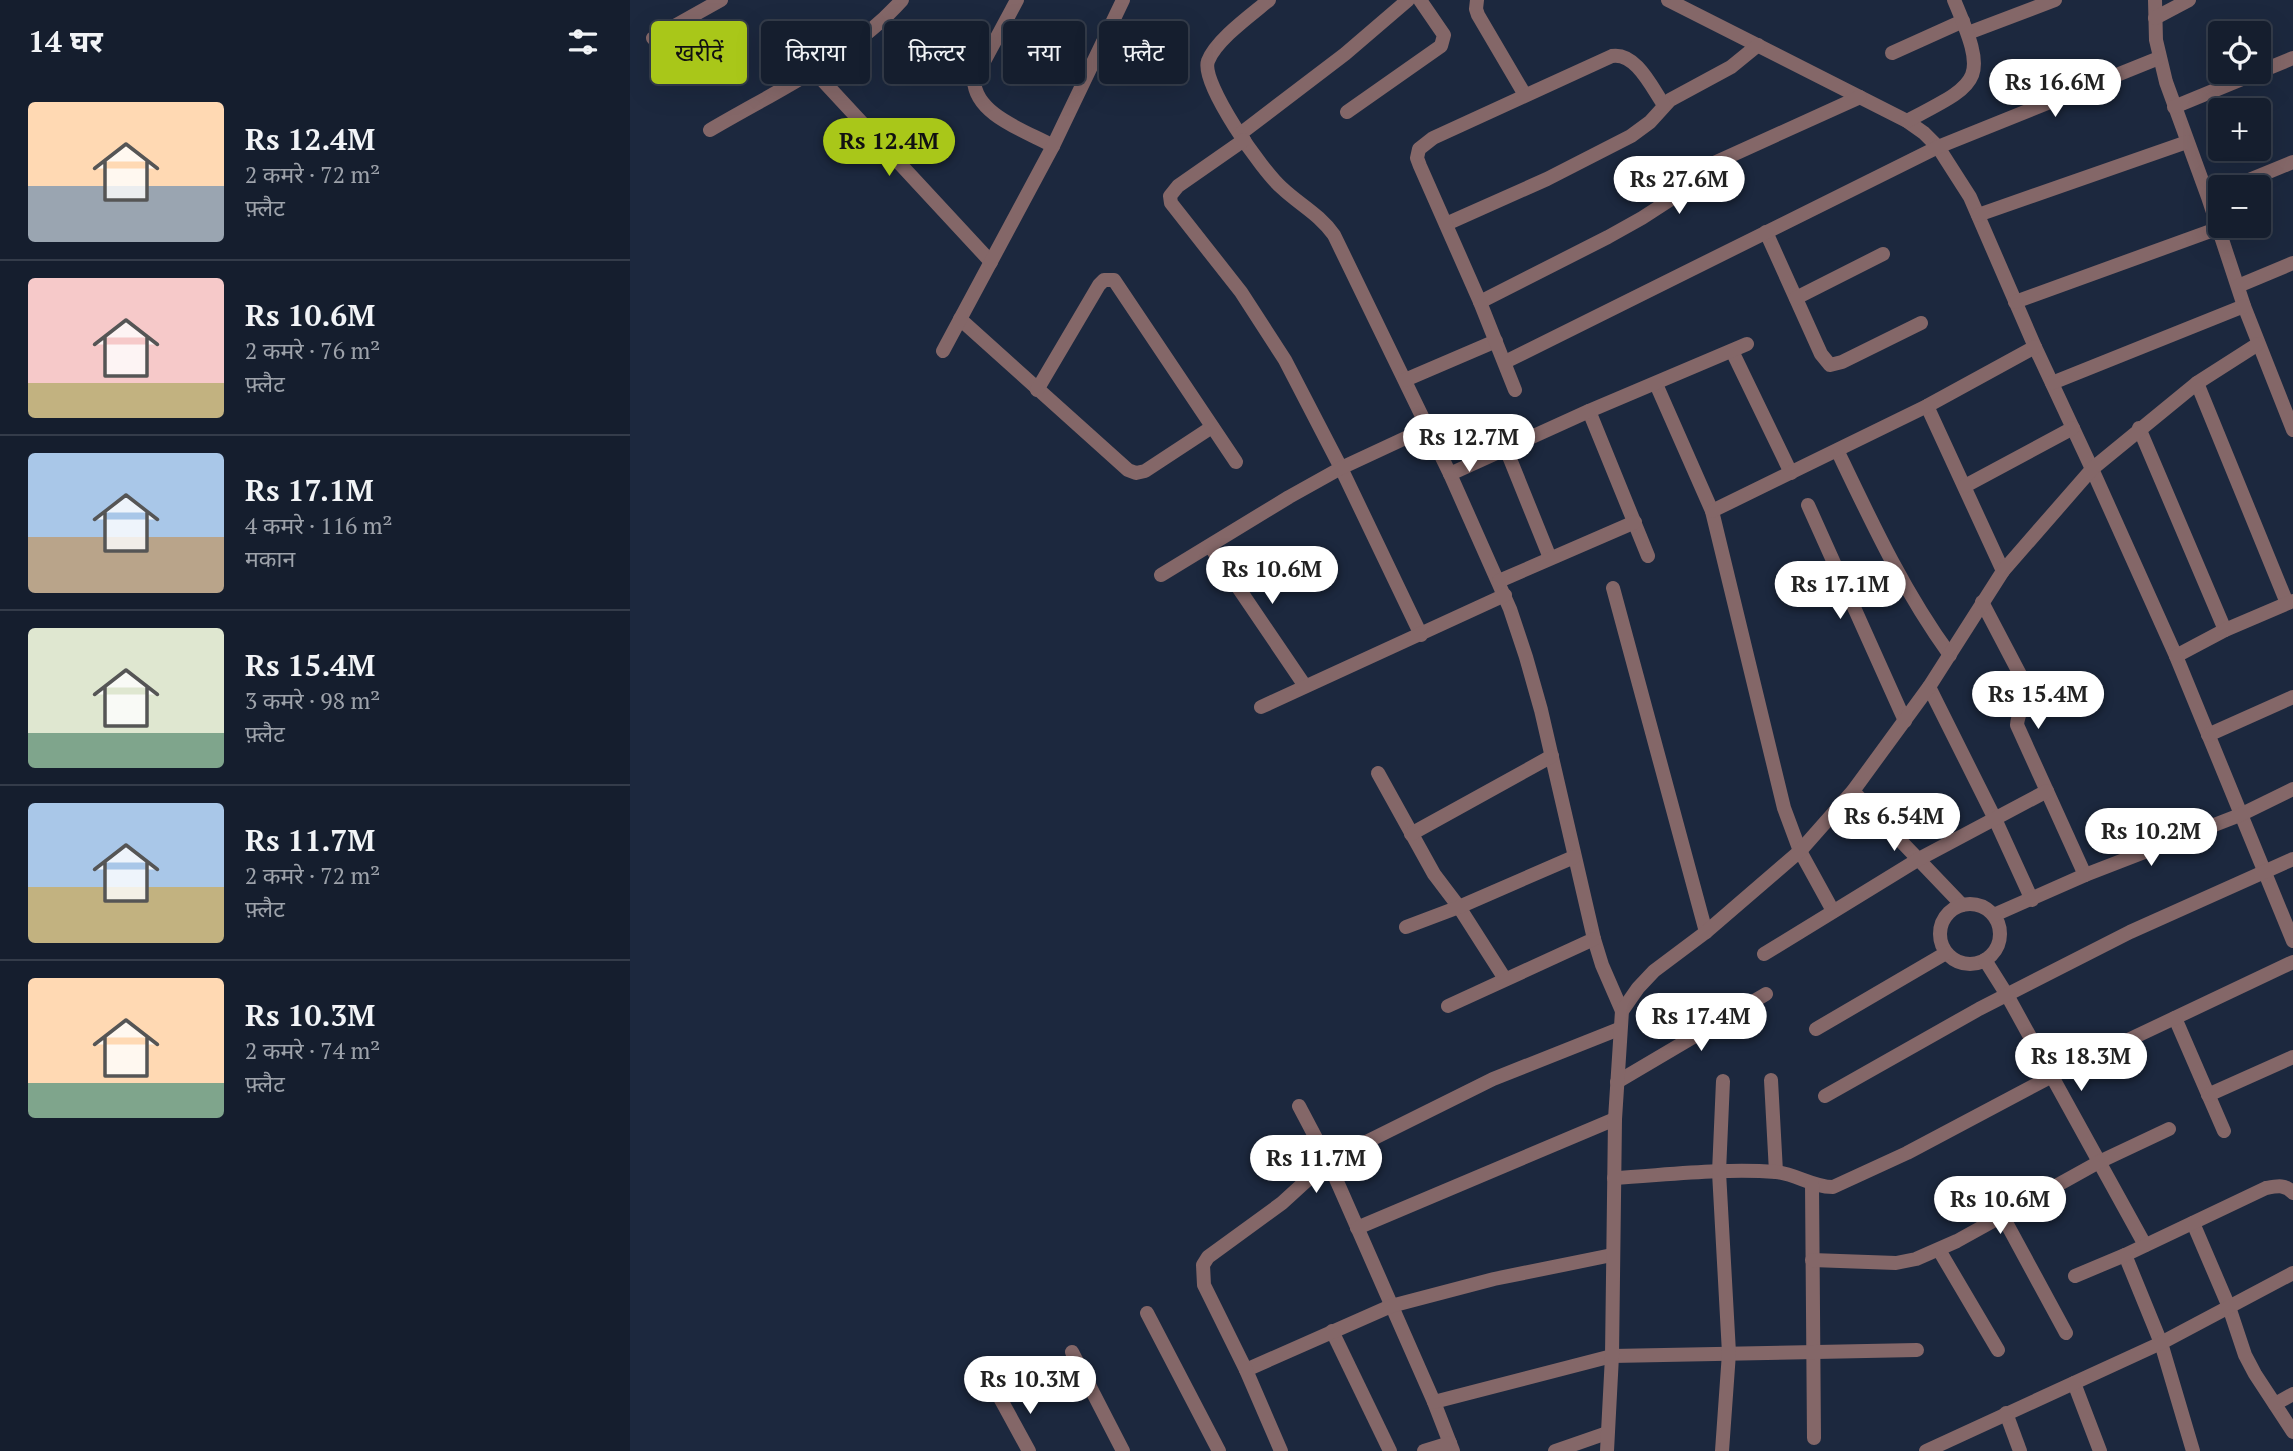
<!DOCTYPE html>
<html lang="hi">
<head>
<meta charset="utf-8">
<style>
  :root { --surface:#151e2e; --page:#1e2736; --text:#f1f3f6; --muted:#9da2aa; --line:#343c4a; --accent:#a9c719 }
  body { margin:0; font-family:"PT Serif","Noto Sans Devanagari",serif; background:var(--page); color:var(--text); height:100vh; display:flex; flex-direction:column; font-size:26px; white-space:nowrap }
  * { box-sizing:border-box; margin:0 }
  p { font-size:23px; color:var(--muted) }
  .icon { flex:none; width:38px; height:38px; fill:none; stroke:currentColor; stroke-width:2; stroke-linecap:round; stroke-linejoin:round }
  .map { position:relative; flex:1; overflow:hidden }
  .drawer { display:flex; flex-direction:column; background:var(--surface); width:630px }
  .drawer>* { flex:none }
  .guide { position:absolute; left:21px; top:21px; width:665px; height:63px; display:flex; gap:14px }
  .tools { position:absolute; left:1578px; top:21px; display:grid; gap:14px }
  .tools a { display:grid; place-items:center; width:63px; height:63px; border-radius:7px; background:var(--surface); box-shadow:0 7px 28px #0002,0 0 0 2px var(--line); font-size:35px }
  .price { position:absolute; translate:-50% -60px; padding:0 16px; border-radius:24px; background:#fff; color:#222; font-size:23px; line-height:46px; filter:drop-shadow(0 2px 4px #0008) }
  .price::after { content:''; position:absolute; left:50%; top:42px; width:21px; height:16px; margin-left:-10px; background:inherit; clip-path:polygon(0 0,100% 0,50% 100%) }
  .price.selected { background:var(--accent); color:#111 }
  ul { padding:0; list-style:none }
  li { display:flex; align-items:center; gap:21px; height:175px; padding:0 28px }
  li+li { border-top:2px solid var(--line) }
  li span { display:grid; place-items:center; flex:none; width:196px; height:140px; border-radius:7px; color:#555 }
  li>.icon { margin-inline-start:auto }
  span .icon { width:84px; height:84px; fill:#fffc; stroke-width:1 }
  li b { font-size:30px }
  h2 { display:flex; justify-content:space-between; align-items:center; height:84px; padding:0 28px; font-size:30px }
  .pill { padding:0 24px; border-radius:7px; background:var(--surface); box-shadow:0 7px 28px #0002,0 0 0 2px var(--line); font-size:24px; line-height:63px }
  .pill.selected { background:var(--accent); color:#111 }
  main { display:flex; flex:1; min-height:0 }
  .map>svg:first-child { display:block }
  .lines { fill:none; stroke-linecap:round; stroke-linejoin:round }
  .street { stroke:#846768; stroke-width:14 }
</style>
</head>
<body>
<main>
<section class="drawer">
<h2>14 घर<svg class="icon" aria-label="filters" viewBox="0 0 24 24"><path d="M4 7h16M4 17h16"/><circle cx="9" cy="7" r="2"/><circle cx="15" cy="17" r="2"/></svg></h2>
<ul>
<li><span style="background:linear-gradient(#ffd9b3 60%,#9aa5b1 0)"><svg class="icon" aria-label="home" viewBox="0 0 24 24"><path d="M3 11l9-7 9 7M6 9v11h12V9"/></svg></span><div><b>Rs 12.4M</b><p>2 कमरे · 72 m²</p><p>फ़्लैट</p></div></li>
<li><span style="background:linear-gradient(#f6c9c9 75%,#c2b280 0)"><svg class="icon" aria-label="home" viewBox="0 0 24 24"><path d="M3 11l9-7 9 7M6 9v11h12V9"/></svg></span><div><b>Rs 10.6M</b><p>2 कमरे · 76 m²</p><p>फ़्लैट</p></div></li>
<li><span style="background:linear-gradient(#a9c7e8 60%,#b9a48a 0)"><svg class="icon" aria-label="home" viewBox="0 0 24 24"><path d="M3 11l9-7 9 7M6 9v11h12V9"/></svg></span><div><b>Rs 17.1M</b><p>4 कमरे · 116 m²</p><p>मकान</p></div></li>
<li><span style="background:linear-gradient(#dfe7d0 75%,#7fa58c 0)"><svg class="icon" aria-label="home" viewBox="0 0 24 24"><path d="M3 11l9-7 9 7M6 9v11h12V9"/></svg></span><div><b>Rs 15.4M</b><p>3 कमरे · 98 m²</p><p>फ़्लैट</p></div></li>
<li><span style="background:linear-gradient(#a9c7e8 60%,#c2b280 0)"><svg class="icon" aria-label="home" viewBox="0 0 24 24"><path d="M3 11l9-7 9 7M6 9v11h12V9"/></svg></span><div><b>Rs 11.7M</b><p>2 कमरे · 72 m²</p><p>फ़्लैट</p></div></li>
<li><span style="background:linear-gradient(#ffd9b3 75%,#7fa58c 0)"><svg class="icon" aria-label="home" viewBox="0 0 24 24"><path d="M3 11l9-7 9 7M6 9v11h12V9"/></svg></span><div><b>Rs 10.3M</b><p>2 कमरे · 74 m²</p><p>फ़्लैट</p></div></li>
</ul>
</section>
<div class="map">
<svg width="1663" height="1451" viewBox="0 0 1663 1451">
  <rect width="100%" height="100%" fill="#1c283e"/>
  <g class="lines">
    <g class="street">
      <path d="M387,0l-43,80c1,35 52,51 79,66"/>
      <path d="M639,0c-18,15 -53,40 -61,61 -8,22 55,111 74,127 18,17 37,26 52,47l116,239 60,135 16,48 15,53 53,229 8,26 20,46"/>
      <path d="M847,0l-1,9 2,6 47,80"/>
      <path d="M1038,0l239,121 17,12 14,14 32,50 65,150 57,122 84,187 117,285"/>
      <path d="M1525,0l1,40 10,42 42,115 36,109 49,124"/>
      <path d="M1525,18l34,-18"/>
      <path d="M1338,33l87,-33"/>
      <path d="M23,38l68,-38"/>
      <path d="M1262,53l71,-32"/>
      <path d="M183,70l178,192"/>
      <path d="M1629,72l34,-14"/>
      <path d="M1544,107l85,-35"/>
      <path d="M717,112l94,-66 3,-11 -24,-35"/>
      <path d="M1277,121c74,-39 82,-39 47,-121"/>
      <path d="M80,130c66,-39 140,-72 192,-130"/>
      <path d="M610,134l105,-80 63,-54"/>
      <path d="M614,140l-66,46 -8,10 1,7 70,89 44,68 56,108 80,167"/>
      <path d="M1602,187l61,-25"/>
      <path d="M1348,215l209,-73"/>
      <path d="M816,224l101,-45 84,-43 19,-14 20,-22 61,-33 27,-22"/>
      <path d="M1136,232l55,122 9,11 12,-3 79,-39"/>
      <path d="M1608,286l55,-23"/>
      <path d="M1166,298l87,-44"/>
      <path d="M850,302l128,-65 34,-19 37,-24 31,-29 150,-68"/>
      <path d="M1385,302l204,-74"/>
      <path d="M330,319l168,151 8,3 9,-2 67,-44"/>
      <path d="M313,351l110,-205 70,-146"/>
      <path d="M1102,351l59,122"/>
      <path d="M875,362l433,-215 221,-89"/>
      <path d="M775,380l91,-39"/>
      <path d="M1422,383l192,-77"/>
      <path d="M1567,383l90,220"/>
      <path d="M1026,384l56,127 72,297 16,43 33,60"/>
      <path d="M407,390l62,-105 5,-5h10l122,182"/>
      <path d="M885,390l-35,-88 -60,-136 -3,-8 2,-9 14,-11 179,-82c24,-4 40,32 52,49"/>
      <path d="M1297,406l76,165"/>
      <path d="M959,411l59,145"/>
      <path d="M1509,428l86,202"/>
      <path d="M876,449l44,109"/>
      <path d="M1208,452c33,69 66,140 112,203"/>
      <path d="M820,474l139,-63 158,-67"/>
      <path d="M1335,486l108,-58"/>
      <path d="M1178,505l97,216"/>
      <path d="M1082,511l215,-105 108,-59"/>
      <path d="M580,546l95,140"/>
      <path d="M531,575l128,-78 52,-29 86,-40"/>
      <path d="M869,581l136,-59"/>
      <path d="M983,588l93,344"/>
      <path d="M1352,602l43,82c5,16 -7,25 -8,41l68,150"/>
      <path d="M1546,656l49,-26 68,-29"/>
      <path d="M1299,687l66,132 37,81"/>
      <path d="M631,707l244,-112"/>
      <path d="M1578,735l85,-38"/>
      <path d="M748,773l56,101 25,33 46,72"/>
      <path d="M1223,791l109,114"/>
      <path d="M781,834l141,-78"/>
      <circle cx="1340" cy="934" r="30"/>
      <path d="M1364,915l91,-40 155,-60 53,-26"/>
      <path d="M776,927l53,-20 115,-50"/>
      <path d="M1134,954l155,-95 128,-68"/>
      <path d="M1355,960l22,35 138,250"/>
      <path d="M818,1006l146,-67"/>
      <path d="M1545,1018l49,113"/>
      <path d="M1186,1029l130,-76"/>
      <path d="M1141,1080l5,92"/>
      <path d="M987,1082l149,-88"/>
      <path d="M1578,1095l85,-38"/>
      <path d="M1195,1096l154,-87 151,-77 163,-73"/>
      <path d="M669,1106l29,55 106,241 19,49"/>
      <path d="M984,1178c53,-3 109,-10 162,-6 20,2 37,15 57,15l74,-34 145,-77 241,-114"/>
      <path d="M1182,1184l2,254"/>
      <path d="M1372,1215l64,118"/>
      <path d="M1563,1223l36,84 16,48 10,19 38,58"/>
      <path d="M727,1228l258,-109"/>
      <path d="M1309,1250l59,100"/>
      <path d="M1495,1255l36,88 32,108"/>
      <path d="M1182,1260l84,3 20,-4 41,-18 142,-79 70,-33"/>
      <path d="M1445,1276l50,-21 141,-67c11,-2 20,-4 27,5"/>
      <path d="M517,1313l72,138"/>
      <path d="M702,1331l58,120"/>
      <path d="M442,1352l51,99"/>
      <path d="M616,1370l145,-64 103,-27 118,-24"/>
      <path d="M1444,1383l26,68"/>
      <path d="M370,1398l29,53"/>
      <path d="M804,1402l178,-46 305,-6"/>
      <path d="M1645,1404l18,-10"/>
      <path d="M1376,1413l14,38"/>
      <path d="M651,1451l-35,-81 -42,-85 -1,-20 5,-8 74,-54 46,-42 165,-82 126,-50"/>
      <path d="M794,1451l26,-8"/>
      <path d="M925,1451l52,-18"/>
      <path d="M977,1451l5,-95 3,-237 7,-108 16,-23 16,-17 52,-39 94,-81 53,-60 76,-104 74,-116 89,-102 105,-86 61,-39"/>
      <path d="M1092,1451l7,-98 -10,-181 4,-91"/>
      <path d="M1296,1451l235,-108 132,-70"/>
    </g>
  </g>
</svg>
<div class="tools">
<a><svg class="icon" aria-label="locate" viewBox="0 0 24 24"><circle cx="12" cy="12" r="6"/><path d="M12 2v4M12 18v4M2 12h4M18 12h4"/></svg></a>
<a>+</a>
<a>−</a>
</div>
<b class="price" style="left:1425px;top:119px">Rs 16.6M</b>
<b class="price selected" style="left:259px;top:178px">Rs 12.4M</b>
<b class="price" style="left:1049px;top:216px">Rs 27.6M</b>
<b class="price" style="left:839px;top:474px">Rs 12.7M</b>
<b class="price" style="left:642px;top:606px">Rs 10.6M</b>
<b class="price" style="left:1210px;top:621px">Rs 17.1M</b>
<b class="price" style="left:1408px;top:731px">Rs 15.4M</b>
<b class="price" style="left:1264px;top:853px">Rs 6.54M</b>
<b class="price" style="left:1521px;top:868px">Rs 10.2M</b>
<b class="price" style="left:1071px;top:1053px">Rs 17.4M</b>
<b class="price" style="left:1451px;top:1093px">Rs 18.3M</b>
<b class="price" style="left:686px;top:1195px">Rs 11.7M</b>
<b class="price" style="left:1370px;top:1236px">Rs 10.6M</b>
<b class="price" style="left:400px;top:1416px">Rs 10.3M</b>
<div class="guide">
<a class="pill selected">खरीदें</a>
<a class="pill">किराया</a>
<a class="pill">फ़िल्टर</a>
<a class="pill">नया</a>
<a class="pill">फ़्लैट</a>
</div>
</div>
</main>
</body>
</html>
